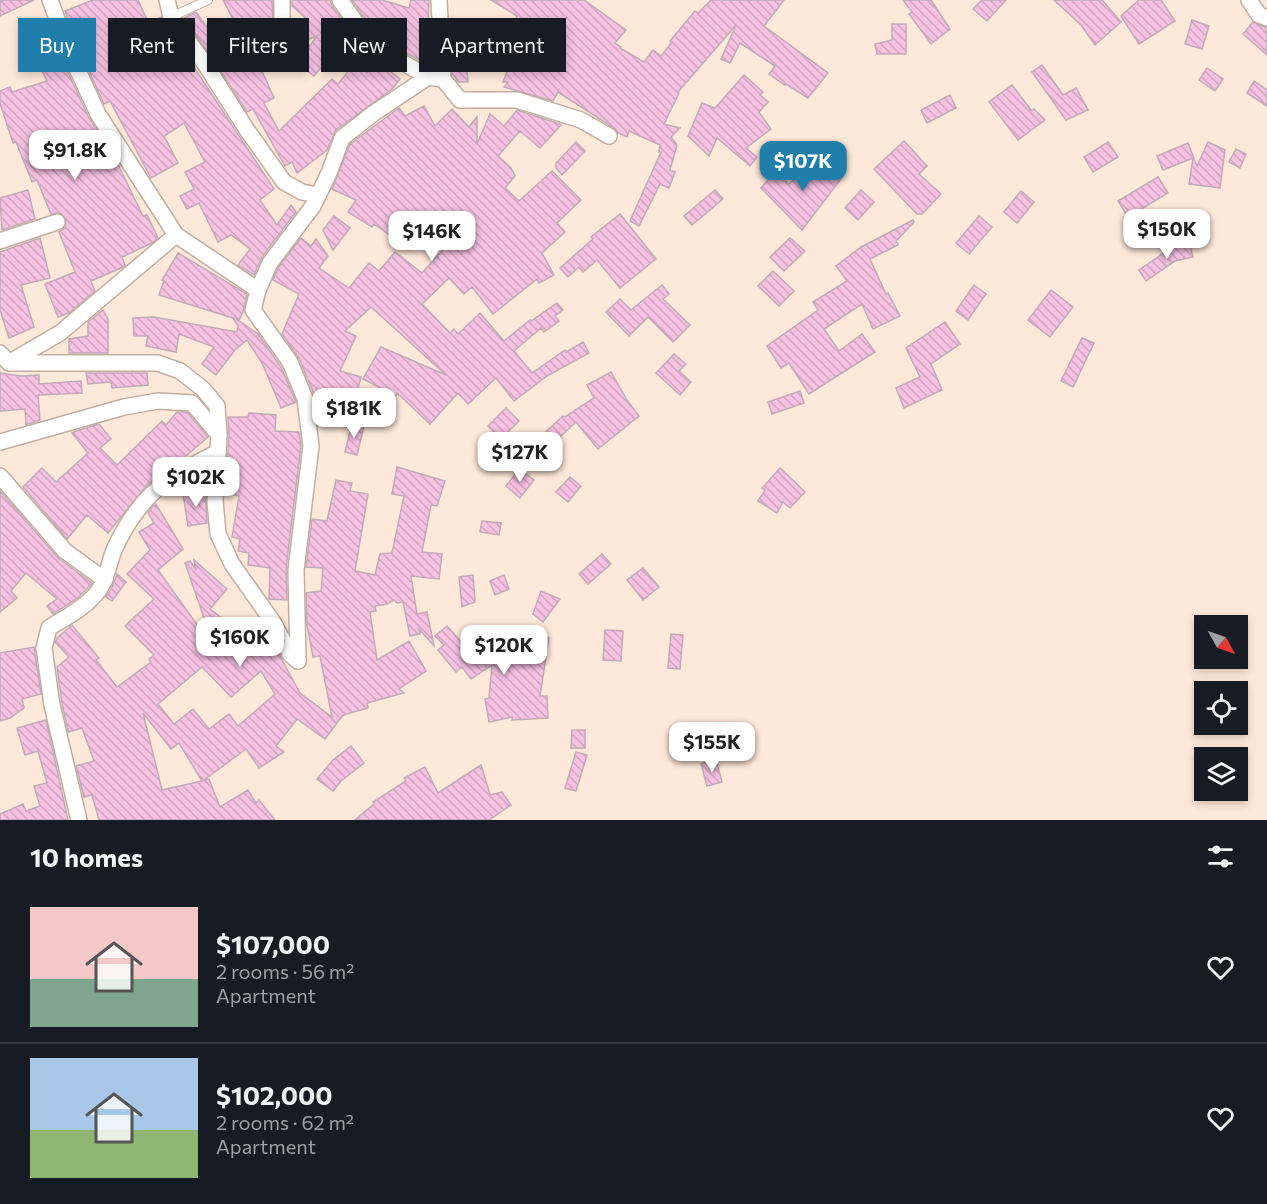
<!DOCTYPE html>
<html lang="en">
<head>
<meta charset="utf-8">
<style>
  :root { --surface:#171b24; --page:#242831; --text:#f1f3f6; --muted:#9ea1a6; --line:#363941; --accent:#207eab }
  body { margin:0; font-family:Commissioner,sans-serif; background:var(--page); color:var(--text); height:100vh; display:flex; flex-direction:column; font-size:22px; white-space:nowrap }
  * { box-sizing:border-box; margin:0 }
  p { font-size:20px; color:var(--muted) }
  .icon { flex:none; width:33px; height:33px; fill:none; stroke:currentColor; stroke-width:2; stroke-linecap:round; stroke-linejoin:round }
  .map { position:relative; height:820px; overflow:hidden }
  .sheet { display:flex; flex-direction:column; background:var(--surface); flex:1 }
  .sheet>* { flex:none }
  .top-card { position:absolute; left:18px; top:18px; width:600px; height:54px; display:flex; gap:12px }
  .needle { width:39px; rotate:130deg }
  .fabs { position:absolute; left:1194px; top:615px; display:grid; gap:12px }
  .fabs a { display:grid; place-items:center; width:54px; height:54px; border-radius:0px; background:var(--surface); box-shadow:0 3px 9px #0003; font-size:30px }
  .price { position:absolute; translate:-50% -51px; padding:0 14px; border-radius:12px; background:#fff; color:#222; font-size:20px; line-height:39px; filter:drop-shadow(0 2px 3px #0008) }
  .price::after { content:''; position:absolute; left:50%; top:36px; width:18px; height:14px; margin-left:-9px; background:inherit; clip-path:polygon(0 0,100% 0,50% 100%) }
  .price.on { background:var(--accent); color:#fff }
  ul { padding:0; list-style:none }
  li { display:flex; align-items:center; gap:18px; height:150px; padding:0 30px }
  li+li { border-top:2px solid var(--line) }
  li span { display:grid; place-items:center; flex:none; width:168px; height:120px; border-radius:0px; color:#555 }
  li>.icon { margin-inline-start:auto }
  span .icon { width:72px; height:72px; fill:#fffc; stroke-width:1 }
  li b { font-size:26px }
  h2 { display:flex; justify-content:space-between; align-items:center; height:72px; padding:0 30px; font-size:26px }
  .pill { padding:0 21px; border-radius:0px; background:var(--surface); box-shadow:0 3px 9px #0003; font-size:21px; line-height:54px }
  .pill.on { background:var(--accent); color:#fff }
  .map>svg:first-child { display:block }
  .building { fill:url(#building-back-hatch); stroke:#c2abb9; stroke-width:1.5; fill-rule:evenodd }
  .lines { fill:none; stroke-linecap:round; stroke-linejoin:round }
  .service-casing { stroke:#c2ae9f; stroke-width:10 }
  .minor-casing { stroke:#c2ae9f; stroke-width:18 }
  .service { stroke:#fff; stroke-width:8 }
  .minor { stroke:#fff; stroke-width:15 }
</style>
</head>
<body>
<div class="map">
<svg width="1267" height="820" viewBox="0 0 1267 820">
  <defs>
    <pattern id="building-back-hatch" width="6" height="6" patternUnits="userSpaceOnUse" patternTransform="scale(1.5)"><rect width="6" height="6" fill="#f7c1e2"/><path d="M-1 5l2 2M0 0l6 6M5-1l2 2" fill="none" stroke="#d3a5c0"/></pattern>
  </defs>
  <rect width="100%" height="100%" fill="#fee8d9"/>
  <g class="building">
    <path d="M0,0h34l-34,16z"/>
    <path d="M93,0h45l11,24 12,-7 113,172 -14,11 17,25 14,-20 5,7 -34,45 -8,18 -16,-10 12,-16 -19,-14 -13,7 -19,-39 -12,6 -7,-13 14,-7 -9,-17 20,-10 -21,-39 -20,13 14,27 -27,15 -41,-77 -6,3 -27,-59 -12,-34z"/>
    <path d="M223,0h49l1,24 6,5 6,18 22,-28 -15,-13v-6h38l2,6 24,34 -2,3 -9,-3 -31,36 -17,-13 20,-27 -46,19 -16,-17 9,20 -7,2 17,38 -10,5 15,28 53,-52 6,5 17,-21 12,10 8,-10h5l20,16 -8,10 -56,41 -9,20 -30,23 -5,-11 -7,4 -32,-57 -6,3 -34,-53 -29,-41 12,-6 17,24 22,-13z"/>
    <path d="M352,0h30l27,8 2,-8h18l-2,51h5l1,16 -29,-15 2,-16 -34,-8z"/>
    <path d="M491,0h93l42,30 -11,13 6,4 -1,1 24,14 9,-12 8,6 11,-14 -2,-1 25,-30 3,2 13,-13h73l-20,26 64,47 -20,25 -22,-14 -1,1 -16,-11 6,-8 -35,-23 -10,20 -9,-4 15,-34 -58,67 1,1 -15,31 16,4 -9,9 6,8 -7,25 5,2 -6,16 -9,-4 -21,42 -9,-5 31,-69h-2l1,-7 -31,-14 -2,6 -9,-4 -4,-5 -56,-36 -5,9 -49,-14 4,-5h-5l4,-10 -10,-4 7,-17 -3,-1 16,-34z"/>
    <path d="M903,0h28l19,29 -19,15 -22,-30 3,-2z"/>
    <path d="M982,0h24l-19,21 -14,-12z"/>
    <path d="M1054,0h48l19,22 -26,23 -14,-20z"/>
    <path d="M1139,0h22l14,21 -36,23 -18,-28z"/>
    <path d="M1192,20l17,6 -7,23 -17,-5z"/>
    <path d="M1253,22l14,6v27l-24,-21z"/>
    <path d="M892,24h14v30h-29l-2,-10 17,-4z"/>
    <path d="M50,29l9,24 30,65 25,38 29,60 4,-1 11,23 -6,5 -30,14 3,8 -2,2 -32,14 4,10 -26,22 -11,4 -13,-33 30,-12 -16,-40 6,-4 1,-9 -6,-6 -9,1 -14,-34 -5,2 -16,-40 -3,1 -13,-40v-12l10,-4 2,5 35,-11 -5,-10 14,-6 -15,-32z"/>
    <path d="M465,49l3,33h-10l-6,-9 -1,-23z"/>
    <path d="M1042,65l21,30 13,-7 12,22 -22,10 -34,-48z"/>
    <path d="M1207,68l16,11 -8,12 -16,-11z"/>
    <path d="M744,75l19,17 -3,3 8,7 -9,10 12,17 -25,19 11,9 -7,9 -33,-28 -8,18 -21,-20 14,-33 13,5z"/>
    <path d="M1254,81l13,9v16l-20,-13z"/>
    <path d="M1012,85l19,25 3,-1 11,11 -27,20 -29,-38z"/>
    <path d="M950,95l6,13 -29,15 -6,-13z"/>
    <path d="M424,106l11,20 17,-17 17,18 8,-10v27l13,-30 14,12 13,-16 43,14 1,1 -21,23 -20,-17 -22,25 13,12 4,8 -10,12 14,13 33,-30 29,29 -24,23 8,9 -23,21 12,22 -15,8 -2,-4 -44,35 -21,-27 -8,7 -15,-16 -27,26 28,29 4,-4 4,5 22,-21 24,28 26,-21 1,1 26,-18 6,7 -8,6 4,5 -15,11 -3,-4 -27,23 18,22 33,-23 1,2 17,-10 6,11 -42,23 -33,25 -18,-23 -28,26 -10,-11 -28,31 -33,-31 -1,3 -33,-17 18,-32 65,28 -75,-68 -26,24 11,5 -16,35 21,6 -10,37 -35,-10 4,-12 -6,2 -15,-36 -17,-24 17,-40 -26,-14 5,-12 23,-30 10,8 5,-7 12,17 -9,12 30,20 20,-25 10,8 16,-19 27,21 27,-30 -19,-17 -20,24 -36,-26 -2,3 -24,-15 8,-12 -24,-11 18,-45 49,-36 6,8z"/>
    <path d="M904,141l23,25 -8,8 22,20 -19,20h-5l-43,-45z"/>
    <path d="M576,142l9,9 -23,24 -6,-7v-5z"/>
    <path d="M1108,142l10,15 -25,15 -9,-15z"/>
    <path d="M1208,142l17,8 -5,38 -31,-4 4,-26 -30,12 -6,-14 31,-13 9,23z"/>
    <path d="M1236,149l10,5 -6,14 -11,-6z"/>
    <path d="M824,160l20,15 -42,55 -41,-42 14,-16 14,12 13,-13 7,8z"/>
    <path d="M1158,177l10,16 -40,24 -10,-16z"/>
    <path d="M28,190l7,29 -33,11 -2,-32z"/>
    <path d="M715,190l8,9 -31,26 -8,-9z"/>
    <path d="M861,190l13,12 -16,18 -13,-12z"/>
    <path d="M1021,191l13,11 -17,21 -13,-11z"/>
    <path d="M620,214l36,45 -36,29 -23,-28 -14,12 -4,-5 -11,10 -8,-9 33,-29 -2,-2z"/>
    <path d="M334,216l16,12 -17,22 -10,-20z"/>
    <path d="M979,216l13,11 -23,27 -13,-11z"/>
    <path d="M913,220l1,2 -18,19 2,4 -28,14 16,35 2,-1 12,23 -27,13 -11,-25 -38,25 15,22 23,-17 13,18 -66,42 -20,-31 -8,5 -14,-22 51,-36 -5,-8 34,-21 -11,-15 25,-19z"/>
    <path d="M40,238l10,40 -29,7 13,42 -25,11 -9,-28v-58z"/>
    <path d="M790,238l15,13 -21,20 -14,-14z"/>
    <path d="M1189,241l4,16 -18,4 -29,20 -7,-11 38,-26z"/>
    <path d="M178,253l69,41 -4,18 -4,8 -4,-2 23,16 23,33 15,35 -15,6 -18,-43 -16,-25 -12,10 -19,25 -14,-11 12,-17 -35,-13 -3,18 -30,-6 2,-10h-14l-1,-18 21,-1 83,15 1,-6 -5,-8 -74,-23 5,-14 -2,-1z"/>
    <path d="M773,271l21,20 -15,15 -21,-20z"/>
    <path d="M662,285l7,9 -6,5 27,26 -17,17 -25,-25 -19,19 -23,-24 14,-13 11,11z"/>
    <path d="M974,285l12,9 -18,26 -12,-9z"/>
    <path d="M1051,290l22,17 -23,30 -22,-17z"/>
    <path d="M103,310l5,9v34h-39v-14l19,-3v-14z"/>
    <path d="M945,322l15,22 -29,20 11,26 -38,18 -8,-20 24,-11 -14,-29z"/>
    <path d="M1082,338l12,5 -21,44 -12,-6z"/>
    <path d="M674,354l12,10 -7,7 12,11 -11,13 -24,-22z"/>
    <path d="M611,372l16,28 12,16 -41,33 -22,-27 -32,30 -9,-10 28,-26 2,1 29,-19 -7,-13z"/>
    <path d="M0,373l21,3 18,-1v9l42,-3 1,12 -44,2 2,25 -14,5 -1,-16 -25,2z"/>
    <path d="M86,373h61l1,12 -36,3 -1,-6 -23,2z"/>
    <path d="M800,391l4,12 -32,11 -4,-12z"/>
    <path d="M506,408l13,13 -18,18 -13,-13z"/>
    <path d="M177,412h10l21,25 -28,24 -33,24 -39,48 -21,-18 -20,24 -44,-52 19,-19 14,14 32,-29 -16,-20 4,-2 23,-7 12,15 -11,9 17,17 45,-44 4,4z"/>
    <path d="M249,413l27,2 -1,16 24,1 2,14 -15,123 1,31 -18,-1 1,-31 -22,-3 1,-12 -11,-2 2,-12 -8,-2 7,-41 -14,-4 4,-56 -1,-19h20z"/>
    <path d="M352,423l12,3 -7,29 -12,-3z"/>
    <path d="M397,467l48,14 -8,25 -6,-1 -9,47 20,2 -3,25 -28,-3 6,38 10,-2 7,34 -15,-17 1,5 -10,2 -7,-34 -6,1 -3,-3 -7,4 -12,2 1,5 -6,1 7,48 32,-19 17,30 -27,18 5,4 -37,10 1,5 -25,7 -18,24 -28,-20 -21,27 8,6 -25,16 -13,-19 -42,31 5,-1 11,28 28,-17 8,13 3,-3 16,20h-176l-7,-25 -8,2 -8,-31 18,-5 -12,-33 -14,4 -6,-29 -5,-36 12,-10 -14,-15 2,-4 15,-13 27,33 -3,2 21,27 34,-25 -2,-3 5,-4 -29,-29 29,-27 -27,-25 23,-24 -11,-18 15,-9 -6,-10 4,-6 4,-3 27,45 -25,21 57,80 -30,-87 5,-2 6,9 -2,-10 33,29 -17,20 43,33 16,-6 31,57 32,24 -12,-61 -7,1 -6,-32 -1,-32 15,-2 2,-23 -17,-1 6,-48 15,2 9,-41 16,3 -2,8 18,3 -13,77 20,4 5,-21 12,-1 12,-57 -12,-2zM202,667l29,30 30,-26 14,23 -37,32 -9,-12 -20,15 -16,-20 -19,15 -16,-20zM143,713l28,36 8,-6 23,38 -40,9z"/>
    <path d="M780,468l25,24 -15,16 -7,-6 -6,11 -19,-12 7,-11 -3,-2z"/>
    <path d="M519,469l15,11 -14,18 -14,-12z"/>
    <path d="M207,476l-1,12 -23,-6 4,-2z"/>
    <path d="M570,477l11,9 -13,16 -12,-10z"/>
    <path d="M205,490l2,33 -19,3 -5,-32z"/>
    <path d="M0,491l58,67 34,25 -14,15 -25,16 -6,-8 10,-7 -31,-26 -15,18 6,7 -17,14z"/>
    <path d="M482,521l19,2 -2,12 -19,-3z"/>
    <path d="M602,554l9,10 -23,20 -9,-10z"/>
    <path d="M643,568l16,19 -16,13 -16,-20z"/>
    <path d="M117,574l9,8 -14,19 -6,-4 7,-12z"/>
    <path d="M473,575l2,27 -13,5 -3,-30z"/>
    <path d="M504,575l5,14 -14,6 -5,-14z"/>
    <path d="M541,591l19,8 -17,23 -10,-8z"/>
    <path d="M447,626l23,26 9,-8 6,8 29,3 6,6 -2,-6 9,1 3,-20 19,2 -9,58h7l1,22 -36,2v-3l-23,5 -4,-23 4,-1 3,-33 -21,14 -9,-12 -6,5 -18,-22 6,-5 -9,-9z"/>
    <path d="M605,630l18,1 -2,30 -18,-1z"/>
    <path d="M671,634l12,1 -3,34 -12,-1z"/>
    <path d="M34,647l7,47 -19,5 2,9 -14,10 -10,3v-68z"/>
    <path d="M46,720l22,100h-68v-6l23,-10 3,7 14,-5 -6,-20 13,-3 -9,-32 -13,4 -8,-27z"/>
    <path d="M572,730h13v18h-14z"/>
    <path d="M351,746l13,17 -23,18 -8,10 -16,-12 15,-18z"/>
    <path d="M576,752l11,3 -11,36 -11,-3z"/>
    <path d="M716,759l6,23 -15,4 -6,-22z"/>
    <path d="M481,765l9,30 12,-3 9,13 -22,15h-134l19,-16 -1,-2 33,-21 -2,-3 21,-11 13,26z"/>
  </g>
  <g class="lines">
    <defs>
      <path id="service" d="M171,17l37,-17"/>
      <g id="minor">
        <path d="M50,0l18,49 30,65 78,121 82,55"/>
        <path d="M167,0l4,17 34,47 42,66 37,52 18,10 15,3"/>
        <path d="M340,0l31,44 57,33 15,2 17,21h57l64,20 28,16"/>
        <path d="M439,0l4,79"/>
        <path d="M1249,0l10,15 8,3"/>
        <path d="M282,20v-20"/>
        <path d="M0,241l57,-19"/>
        <path d="M0,353l9,10h149l22,8 23,18 14,17 2,29 -4,66 3,33 14,30 41,58 17,32 8,7"/>
        <path d="M10,362l50,-29 116,-98"/>
        <path d="M0,442l124,-35 34,-6 34,2 27,32"/>
        <path d="M0,476l65,75 40,29"/>
        <path d="M298,661l-2,-91 15,-124 -6,-47 -15,-37 -37,-52 5,-20 12,-27 43,-57 16,-33 13,-35 32,-25 54,-36"/>
        <path d="M79,820l-27,-115 -8,-57 5,-20c15,-10 33,-18 45,-32 12,-12 14,-30 20,-46 6,-13 14,-28 23,-39 19,-28 52,-44 81,-59"/>
      </g>
    </defs>
    <use href="#service" class="service-casing"/>
    <use href="#minor" class="minor-casing"/>
    <use href="#service" class="service"/>
    <use href="#minor" class="minor"/>
  </g>
</svg>
<div class="fabs">
<a><svg class="needle" viewBox="-14 -14 28 28"><path d="M0-13l5 13h-10z" fill="#e53935"/><path d="M0 13l5-13h-10z" fill="#9ea1a6"/></svg></a>
<a><svg class="icon" aria-label="locate" viewBox="0 0 24 24"><circle cx="12" cy="12" r="6"/><path d="M12 2v4M12 18v4M2 12h4M18 12h4"/></svg></a>
<a><svg class="icon" aria-label="layers" viewBox="0 0 24 24"><path d="M12 4l9 5-9 5-9-5zM3 14l9 5 9-5"/></svg></a>
</div>
<b class="price" style="left:75px;top:181px">$91.8K</b>
<b class="price on" style="left:803px;top:192px">$107K</b>
<b class="price" style="left:1167px;top:260px">$150K</b>
<b class="price" style="left:432px;top:262px">$146K</b>
<b class="price" style="left:354px;top:439px">$181K</b>
<b class="price" style="left:520px;top:483px">$127K</b>
<b class="price" style="left:196px;top:508px">$102K</b>
<b class="price" style="left:240px;top:668px">$160K</b>
<b class="price" style="left:504px;top:676px">$120K</b>
<b class="price" style="left:712px;top:773px">$155K</b>
<div class="top-card">
<a class="pill on">Buy</a>
<a class="pill">Rent</a>
<a class="pill">Filters</a>
<a class="pill">New</a>
<a class="pill">Apartment</a>
</div>
</div>
<section class="sheet">
<h2>10 homes<svg class="icon" aria-label="filters" viewBox="0 0 24 24"><path d="M4 7h16M4 17h16"/><circle cx="9" cy="7" r="2"/><circle cx="15" cy="17" r="2"/></svg></h2>
<ul>
<li><span style="background:linear-gradient(#f6c9c9 60%,#7fa58c 0)"><svg class="icon" aria-label="home" viewBox="0 0 24 24"><path d="M3 11l9-7 9 7M6 9v11h12V9"/></svg></span><div><b>$107,000</b><p>2 rooms · 56 m²</p><p>Apartment</p></div><svg class="icon" aria-label="heart" viewBox="0 0 24 24"><path d="M12 20l-8-8c-3-5 5-10 8-4 3-6 11-1 8 4z"/></svg></li>
<li><span style="background:linear-gradient(#a9c7e8 60%,#8fb573 0)"><svg class="icon" aria-label="home" viewBox="0 0 24 24"><path d="M3 11l9-7 9 7M6 9v11h12V9"/></svg></span><div><b>$102,000</b><p>2 rooms · 62 m²</p><p>Apartment</p></div><svg class="icon" aria-label="heart" viewBox="0 0 24 24"><path d="M12 20l-8-8c-3-5 5-10 8-4 3-6 11-1 8 4z"/></svg></li>
</ul>
</section>
</body>
</html>
